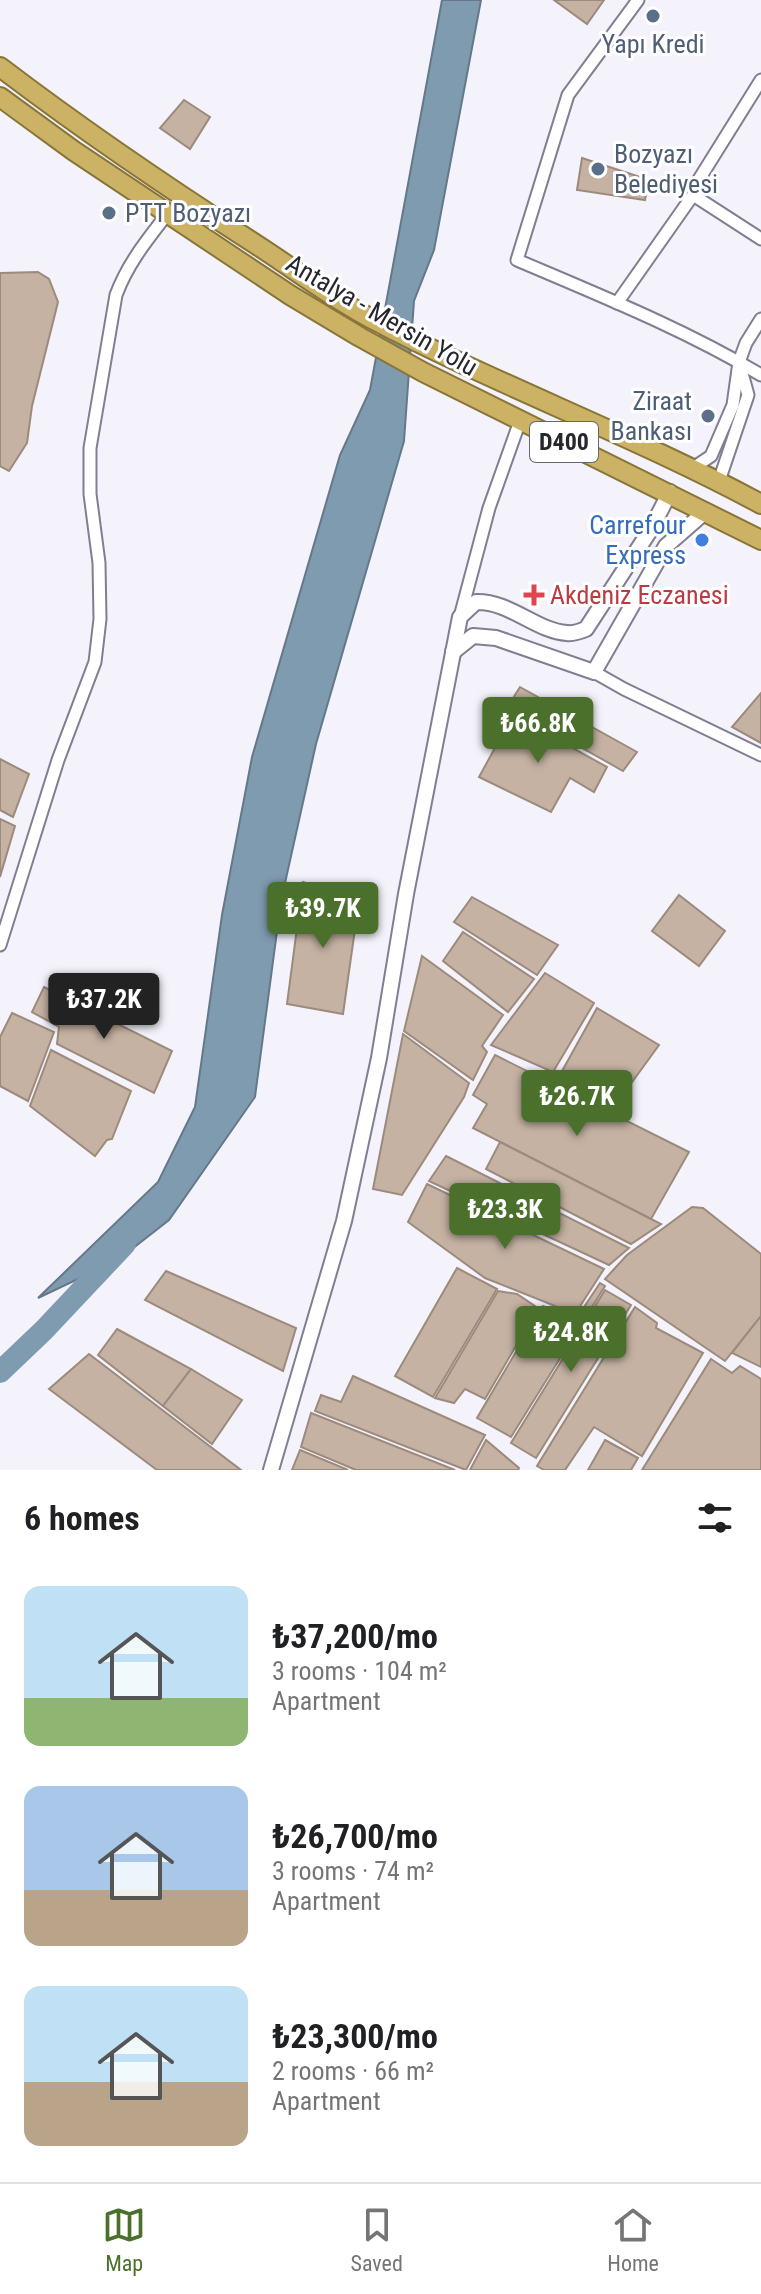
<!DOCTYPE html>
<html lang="en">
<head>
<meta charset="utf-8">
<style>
  :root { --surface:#fff; --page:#f2f2f2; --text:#202124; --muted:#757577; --line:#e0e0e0; --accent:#4a702b }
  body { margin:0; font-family:"Roboto Condensed",sans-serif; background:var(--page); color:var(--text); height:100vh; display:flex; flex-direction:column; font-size:30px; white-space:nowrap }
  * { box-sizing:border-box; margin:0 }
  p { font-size:26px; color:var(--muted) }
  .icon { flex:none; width:44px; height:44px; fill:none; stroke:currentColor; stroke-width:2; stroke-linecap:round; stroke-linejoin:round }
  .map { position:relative; height:1470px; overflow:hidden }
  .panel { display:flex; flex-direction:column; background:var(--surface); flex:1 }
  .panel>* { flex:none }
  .price { position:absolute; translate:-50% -68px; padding:0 18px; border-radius:8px; background:var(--accent); color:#fff; font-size:26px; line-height:52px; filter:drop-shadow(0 2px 4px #0008) }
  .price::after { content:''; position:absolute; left:50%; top:48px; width:24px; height:18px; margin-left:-12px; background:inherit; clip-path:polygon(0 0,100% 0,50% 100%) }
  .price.on { background:#222; color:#fff }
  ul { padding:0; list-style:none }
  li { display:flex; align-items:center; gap:24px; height:200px; padding:0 24px }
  li span { display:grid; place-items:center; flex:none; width:224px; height:160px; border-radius:16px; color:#555 }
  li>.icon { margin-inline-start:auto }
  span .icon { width:96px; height:96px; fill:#fffc; stroke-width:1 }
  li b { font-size:34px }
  h2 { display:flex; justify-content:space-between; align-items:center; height:96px; padding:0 24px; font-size:34px }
  .dock { display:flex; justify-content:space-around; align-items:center; height:112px; border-top:2px solid var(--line); background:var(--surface); font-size:22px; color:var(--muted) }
  .dock a { display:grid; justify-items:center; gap:4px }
  .dock .on { color:var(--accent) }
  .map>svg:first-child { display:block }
  .water { fill:#7f9bb0; stroke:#657889; stroke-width:2 }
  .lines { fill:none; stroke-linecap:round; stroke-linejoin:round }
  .river { stroke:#7f9bb0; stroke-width:22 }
  .building { fill:#c5b2a3; stroke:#9c8a7c; stroke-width:2 }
  .minor-casing { stroke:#817e92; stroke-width:15 }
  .tertiary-casing { stroke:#817e92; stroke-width:18 }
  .trunk-casing { stroke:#897538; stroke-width:22 }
  .minor { stroke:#fff; stroke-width:11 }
  .tertiary { stroke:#fff; stroke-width:14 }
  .trunk { stroke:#cbb264; stroke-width:18 }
  .service-dot { fill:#5c6f8a; stroke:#fff; stroke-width:3 }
  .shop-dot { fill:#3f7fe0; stroke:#fff; stroke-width:3 }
  .health-dot { fill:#e0444e; stroke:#fff; stroke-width:3 }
  .labels { text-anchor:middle; stroke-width:6; stroke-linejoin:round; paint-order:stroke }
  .shield { fill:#fff; stroke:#68676d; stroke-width:2 }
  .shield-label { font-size:24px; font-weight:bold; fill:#27262e }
  .service-label { font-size:26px; fill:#4e5e75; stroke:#fff; text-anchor:start }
  .street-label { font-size:26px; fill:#27262e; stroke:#fff }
  .shop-label { font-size:26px; fill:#366cbe; stroke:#fff; text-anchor:end }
  .health-label { font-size:26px; fill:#be3a42; stroke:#fff; text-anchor:start }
</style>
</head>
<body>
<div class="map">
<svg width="761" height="1470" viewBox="0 0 761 1470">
  <rect width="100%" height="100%" fill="#f4f3fc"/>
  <path class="water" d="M442,0h39l-47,250 -20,51 -10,140 -88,303 -35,157 -26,196 -86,123 -51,40 -80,38 120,-116 37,-75 27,-192 30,-158 88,-302 30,-65z"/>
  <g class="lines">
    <path class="river" d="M0,1372l44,-42 81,-86"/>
  </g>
  <g class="building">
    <path d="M554,0h50l-17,24z"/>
    <path d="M184,100l26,17 -20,32 -30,-21z"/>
    <path d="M582,158l67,22 -4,20 -68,-10z"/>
    <path d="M38,272l11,7 9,23 -26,104 -5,37 -18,28 -9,-5v-193z"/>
    <path d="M520,687l117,65 -14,19 -115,-65z"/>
    <path d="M761,693v50l-29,-16z"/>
    <path d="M513,715l94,52 -13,25 -24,-14 -19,34 -72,-35z"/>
    <path d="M0,759l29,15 -16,43 -13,-7z"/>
    <path d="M0,819l15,7 -15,51z"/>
    <path d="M303,882l56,19 -16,113 -56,-10z"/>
    <path d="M679,895l46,36 -26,35 -47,-35z"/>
    <path d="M472,897l86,48 -21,30 -83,-53z"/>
    <path d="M463,932l71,47 -26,33 -65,-51z"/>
    <path d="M422,956l81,59 -21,31 5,6 -14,28 -69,-49z"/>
    <path d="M545,973l49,30 -41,69 -62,-27z"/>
    <path d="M44,987l128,64 -18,42 -97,-49 2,-17 -27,-15z"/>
    <path d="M597,1008l62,37 -45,62 -53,-34z"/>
    <path d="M12,1013l42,19 -26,69 -28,-15v-49z"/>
    <path d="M403,1034l66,49 -5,14 -62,98 -29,-6z"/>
    <path d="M51,1050l80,41 -19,48 -5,1 -12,16 -65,-50z"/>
    <path d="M495,1055l194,97 -38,67 -178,-91 14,-24 -14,-9z"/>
    <path d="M500,1142l151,77 10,5 -30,20 -145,-75z"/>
    <path d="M446,1156l183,92 -20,17 -180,-84z"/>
    <path d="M427,1184l177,85 -29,45 -90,-36 -77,-56z"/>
    <path d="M692,1207l11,1 58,46v62l-36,45 -120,-82 22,-24z"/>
    <path d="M457,1268l40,21 -64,108 -38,-21z"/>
    <path d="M166,1271l130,57 -13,43 -138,-71z"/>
    <path d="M600,1283l5,3 -94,151 -34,-19 66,-112 33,13z"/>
    <path d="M605,1290l26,15 -95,153 -25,-15z"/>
    <path d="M498,1291l19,3 21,14 -53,91 -20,-10 -11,14 -19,-5z"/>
    <path d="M635,1307l22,16 -1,5 47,25 -61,103 -48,-29 -29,43h-21l-7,-4z"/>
    <path d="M761,1316v51l-29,-14z"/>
    <path d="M117,1329l74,40 -28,37 -65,-51z"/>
    <path d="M89,1354l152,116h-84l-108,-81z"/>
    <path d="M711,1359l21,14 8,-7 21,13v91h-119z"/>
    <path d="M191,1369l51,31 -30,44 -49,-38z"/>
    <path d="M353,1376l132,59 -19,35 -151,-59 6,-16 20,7z"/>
    <path d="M311,1413l144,57h-99l-55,-23z"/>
    <path d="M486,1440l33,28 -1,2h-48z"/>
    <path d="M605,1440l33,18 -7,12h-43z"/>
    <path d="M300,1450l48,20h-56z"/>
  </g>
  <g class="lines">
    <defs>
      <g id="minor">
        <path d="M638,0l-70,95 -51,165c82,35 167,69 244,115"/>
        <path d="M693,195l68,44"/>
        <path d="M617,303l76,-108 5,-14 63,-101"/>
        <path d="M693,468l18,-12 22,-51 6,-43 7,-19 15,-24"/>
        <path d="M719,481l29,-86 -8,-29"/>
        <path d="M460,617l29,-109 31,-87"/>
        <path d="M594,672l30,17 137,66"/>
        <path d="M0,945l58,-185 37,-98 5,-43 -1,-56 -9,-69v-46l26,-153c12,-32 31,-55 52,-82"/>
      </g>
      <g id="tertiary">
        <path d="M453,652l20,-16 23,2 98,34 72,-126 40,-35"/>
        <path d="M271,1470l73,-249 35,-163 27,-164 54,-277 16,-15c34,-1 60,29 91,31 6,1 14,-2 19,-4l65,-100 19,-37"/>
      </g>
      <g id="trunk">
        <path d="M0,67c84,64 171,123 260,180 37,24 73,52 112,72 127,67 263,117 389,185"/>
        <path d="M0,97l74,54 216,144 70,42 63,35 338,168"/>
      </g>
    </defs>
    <use href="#minor" class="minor-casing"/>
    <use href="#tertiary" class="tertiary-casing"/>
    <use href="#trunk" class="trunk-casing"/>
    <use href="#minor" class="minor"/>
    <use href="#tertiary" class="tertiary"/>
    <use href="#trunk" class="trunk"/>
  </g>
  <g class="service-dot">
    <circle cx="653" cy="16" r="8"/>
    <circle cx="598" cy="169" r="8"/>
    <circle cx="109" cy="213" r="8"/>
    <circle cx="708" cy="416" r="8"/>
  </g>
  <circle class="shop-dot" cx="702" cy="540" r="8"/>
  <path class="health-dot" d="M530 583h8v8h8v8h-8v8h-8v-8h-8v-8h8z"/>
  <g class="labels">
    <rect class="shield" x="530" y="422" width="68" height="40" rx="6"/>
    <g class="shield-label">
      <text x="564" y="450">D400</text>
    </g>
    <g class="service-label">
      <text x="653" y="53" text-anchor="middle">Yapı Kredi</text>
      <text x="614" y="163">Bozyazı<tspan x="614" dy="30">Belediyesi</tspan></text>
      <text x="125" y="222">PTT Bozyazı</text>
      <text x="692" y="410" text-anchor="end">Ziraat<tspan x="692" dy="30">Bankası</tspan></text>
    </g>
    <g class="street-label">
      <text transform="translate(382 315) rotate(30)" y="9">Antalya - Mersin Yolu</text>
    </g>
    <g class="shop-label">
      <text x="686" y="534">Carrefour<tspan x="686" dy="30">Express</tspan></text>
    </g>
    <g class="health-label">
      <text x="550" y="604">Akdeniz Eczanesi</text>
    </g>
  </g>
</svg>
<b class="price" style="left:538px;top:765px">₺66.8K</b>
<b class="price" style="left:323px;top:950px">₺39.7K</b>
<b class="price on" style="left:104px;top:1041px">₺37.2K</b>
<b class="price" style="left:577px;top:1138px">₺26.7K</b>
<b class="price" style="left:505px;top:1251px">₺23.3K</b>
<b class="price" style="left:571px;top:1374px">₺24.8K</b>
</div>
<section class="panel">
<h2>6 homes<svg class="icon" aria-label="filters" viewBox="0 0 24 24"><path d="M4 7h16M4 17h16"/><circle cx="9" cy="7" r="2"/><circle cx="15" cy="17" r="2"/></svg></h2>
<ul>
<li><span style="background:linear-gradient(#bfe0f5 70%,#8fb573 0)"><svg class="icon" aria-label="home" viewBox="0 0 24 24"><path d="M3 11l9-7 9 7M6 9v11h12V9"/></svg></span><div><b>₺37,200/mo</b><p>3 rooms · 104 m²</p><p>Apartment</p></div></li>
<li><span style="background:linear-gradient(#a9c7e8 65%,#b9a48a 0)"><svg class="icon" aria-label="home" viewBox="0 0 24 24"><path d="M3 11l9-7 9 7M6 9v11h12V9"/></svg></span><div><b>₺26,700/mo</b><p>3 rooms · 74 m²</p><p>Apartment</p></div></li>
<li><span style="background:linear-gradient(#bfe0f5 60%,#b9a48a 0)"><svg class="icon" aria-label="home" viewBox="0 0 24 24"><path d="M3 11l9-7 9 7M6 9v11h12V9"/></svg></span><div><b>₺23,300/mo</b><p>2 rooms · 66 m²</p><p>Apartment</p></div></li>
</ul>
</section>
<nav class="dock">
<a class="on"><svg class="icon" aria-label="map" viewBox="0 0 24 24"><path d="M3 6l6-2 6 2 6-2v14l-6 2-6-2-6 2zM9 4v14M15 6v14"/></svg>Map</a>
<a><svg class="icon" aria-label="saved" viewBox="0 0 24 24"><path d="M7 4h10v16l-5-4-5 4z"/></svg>Saved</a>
<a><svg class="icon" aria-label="home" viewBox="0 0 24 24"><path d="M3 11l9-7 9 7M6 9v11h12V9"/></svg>Home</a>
</nav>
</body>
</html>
